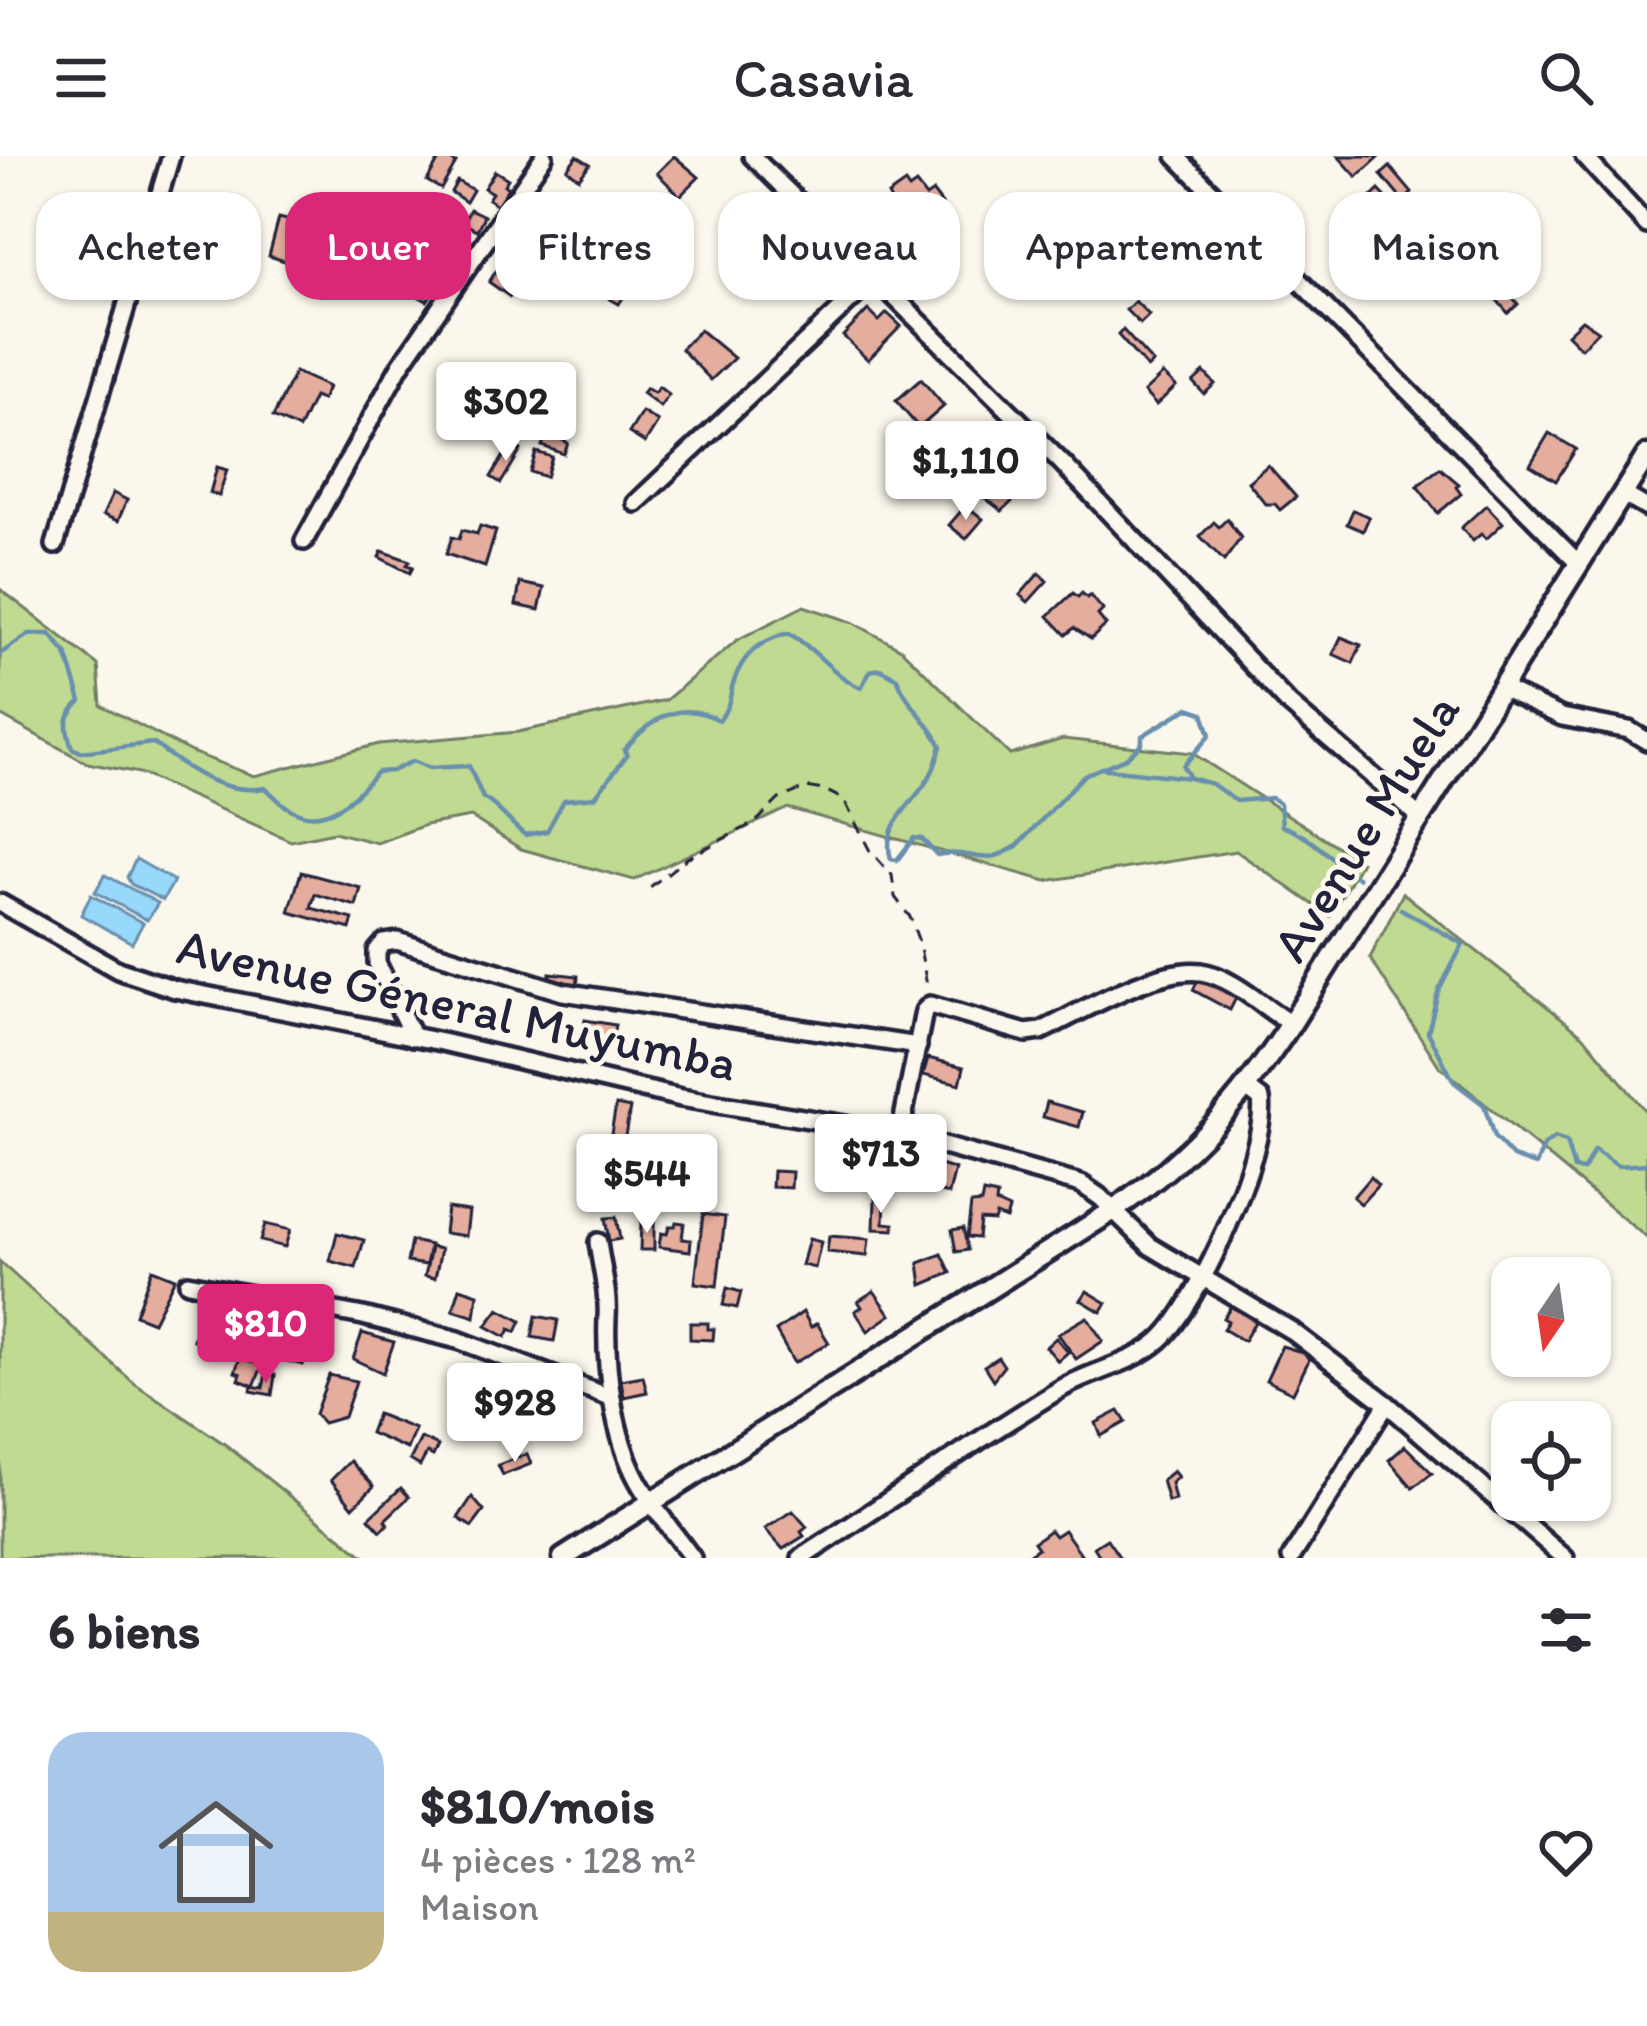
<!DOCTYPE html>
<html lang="fr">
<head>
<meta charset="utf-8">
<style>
  :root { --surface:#fff; --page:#f7f7f7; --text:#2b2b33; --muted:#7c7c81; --accent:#db2777 }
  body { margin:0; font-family:Itim,sans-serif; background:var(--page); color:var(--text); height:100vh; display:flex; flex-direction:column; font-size:45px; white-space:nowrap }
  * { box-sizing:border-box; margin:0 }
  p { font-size:39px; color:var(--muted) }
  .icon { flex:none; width:66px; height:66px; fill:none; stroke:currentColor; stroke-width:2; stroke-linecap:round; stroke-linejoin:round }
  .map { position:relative; height:1402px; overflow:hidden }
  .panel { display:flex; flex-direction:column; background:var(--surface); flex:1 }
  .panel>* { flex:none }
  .hud { position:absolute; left:36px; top:36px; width:1575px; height:108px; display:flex; gap:24px }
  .needle { width:78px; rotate:193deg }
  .controls { position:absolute; left:1491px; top:1101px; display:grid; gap:24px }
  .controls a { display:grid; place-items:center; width:120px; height:120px; border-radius:24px; background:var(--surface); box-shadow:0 3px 9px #0004; font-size:60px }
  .price { position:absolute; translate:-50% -102px; padding:0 27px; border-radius:12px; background:#fff; color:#222; font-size:39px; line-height:78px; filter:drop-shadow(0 3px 6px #0008) }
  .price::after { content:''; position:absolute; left:50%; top:72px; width:36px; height:27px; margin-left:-18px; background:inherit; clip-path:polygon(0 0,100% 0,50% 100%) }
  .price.selected { background:var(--accent); color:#fff }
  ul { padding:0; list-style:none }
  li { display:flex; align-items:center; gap:36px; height:300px; padding:0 48px }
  li span { display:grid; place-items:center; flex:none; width:336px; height:240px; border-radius:36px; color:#555 }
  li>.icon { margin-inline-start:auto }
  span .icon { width:144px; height:144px; fill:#fffc; stroke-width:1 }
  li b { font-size:51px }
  h2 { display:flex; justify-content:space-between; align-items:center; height:144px; padding:0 48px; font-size:51px }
  .tag { padding:0 42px; border-radius:36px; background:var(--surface); box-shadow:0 3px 9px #0004; font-size:42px; line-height:108px }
  .tag.selected { background:var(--accent); color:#fff }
  header { display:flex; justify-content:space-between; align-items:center; height:156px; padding:0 48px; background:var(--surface); font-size:54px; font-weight:600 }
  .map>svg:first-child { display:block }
  .green { fill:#c0da91; stroke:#717e66; stroke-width:3 }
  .water { fill:#98d8fa; stroke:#698fae; stroke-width:3 }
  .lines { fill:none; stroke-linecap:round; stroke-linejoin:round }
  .stream { stroke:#698fae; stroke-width:4.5 }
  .building { fill:#e5ad9e; stroke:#22223b; stroke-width:3 }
  .minor-casing { stroke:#22223b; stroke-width:24 }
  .tertiary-casing { stroke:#22223b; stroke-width:27 }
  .path { stroke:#22223b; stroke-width:3; stroke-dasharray:12 9; stroke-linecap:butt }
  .minor { stroke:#fbf7ec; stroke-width:15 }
  .tertiary { stroke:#fbf7ec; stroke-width:18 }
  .labels { text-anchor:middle; stroke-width:9; stroke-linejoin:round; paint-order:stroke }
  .street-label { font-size:51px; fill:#22223b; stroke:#fbf7ec }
</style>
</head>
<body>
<header><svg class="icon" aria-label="menu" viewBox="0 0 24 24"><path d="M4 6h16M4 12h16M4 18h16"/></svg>Casavia<svg class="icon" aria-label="search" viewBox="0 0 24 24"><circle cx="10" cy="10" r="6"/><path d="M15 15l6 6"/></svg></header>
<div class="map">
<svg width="1647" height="1402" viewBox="0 0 1647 1402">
  <rect width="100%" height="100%" fill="#fbf7ec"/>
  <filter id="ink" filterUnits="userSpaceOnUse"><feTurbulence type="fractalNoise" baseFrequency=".00833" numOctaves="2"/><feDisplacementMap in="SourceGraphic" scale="24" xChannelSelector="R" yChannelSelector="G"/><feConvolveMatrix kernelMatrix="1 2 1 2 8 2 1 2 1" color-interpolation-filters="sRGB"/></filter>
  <g filter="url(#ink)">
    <g class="green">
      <path d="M0,433l98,76 3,40 90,47 63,24 125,-32 139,-12 148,-32 71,-60 67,-34 48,16 49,27 109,106 53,-16 129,14 169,109 -31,54 -94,-65 -190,30 -258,-73 -154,72 -113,-31 -50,-32 -46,8 -48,18 -43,-11 -43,9 -152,-68 -52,-10 -87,-48z"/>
      <path d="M1403,737l180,142 64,78v125l-208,-172 -69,-108z"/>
      <path d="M0,1106l134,121 92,62 140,113h-366z"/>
    </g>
    <g class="water">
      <path d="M136,703l38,22 -11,19 -32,-16 -4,-7z"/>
      <path d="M105,719l53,28 -11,17 -52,-28z"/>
      <path d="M91,739l52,28 -11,20 -51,-28z"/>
    </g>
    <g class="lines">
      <g class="stream">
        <path d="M0,498l29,-20h21l16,19 15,48c-18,16 -16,26 -9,47l9,4 72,-9c32,25 71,53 112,45 7,5 14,14 22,19 37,25 68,-10 90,-35l15,-1 21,-10 16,7 40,-2 14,32c16,8 26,25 42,37l22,-4 17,-31 31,-3 32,-42 -3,-5c27,-32 56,-51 95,-30 11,-13 10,-21 14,-36 9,-29 26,-43 55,-51 28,15 44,42 73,55l9,-17 10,-2 17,9c10,27 32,43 44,68 -3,9 -5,20 -10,28 -14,29 -51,48 -40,85l6,1 17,-22 8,1 15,16c40,-7 41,15 80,-9l67,-71 42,-17 16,-15v-7l46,-28 15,5 7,22 -27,31 7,12 22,6 24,17 36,-3 8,6 2,22c30,10 50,35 76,52"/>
        <path d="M1106,613l84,9"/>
        <path d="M1401,753l62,35 -25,48 -10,40 26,50 30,23 10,32 19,20 23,8 8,-19 10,-8 12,4 8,27 10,1 10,-20 24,16 29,-2"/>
      </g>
    </g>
    <g class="building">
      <path d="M441,0l15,7 -15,26 -14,-8z"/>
      <path d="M577,0l13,8 -11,14 -12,-9z"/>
      <path d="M674,0l25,21 -19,19 -23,-23z"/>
      <path d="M1338,0h38l2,2 -21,19z"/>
      <path d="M1390,11l22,26 -9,8 -22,-26z"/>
      <path d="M495,15l13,8 -4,6 4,3 -11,17 -9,-6 4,-6 -8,-5z"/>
      <path d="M457,25l16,9 -7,12 -15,-10z"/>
      <path d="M905,27l4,6 7,-5 10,13 7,-5 9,12 -31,22 -4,-6 -5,3 -14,-28z"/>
      <path d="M1379,34l32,34 -30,29 -32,-34z"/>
      <path d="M470,53l14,7 -7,14 -14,-7z"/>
      <path d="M1174,56l15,17 -23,19 -14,-18z"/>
      <path d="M279,62l20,5 -11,39 -19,-6z"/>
      <path d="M1444,72l15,17 -10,8 -14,-17z"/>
      <path d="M410,98l6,4 3,-4 25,22 -17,25 -35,-19z"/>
      <path d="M1089,100l15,19 -11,9 -16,-18z"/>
      <path d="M611,112l22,14 -14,22 -12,-7 7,-10 -10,-6z"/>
      <path d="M496,115l18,8 -3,4 7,4 -8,10 -21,-15z"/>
      <path d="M1500,127l18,21 -10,9 -18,-21z"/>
      <path d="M1135,145l14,14 -9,9 -14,-14z"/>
      <path d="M868,154l11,11 8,-8 14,13 -33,34 -25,-24z"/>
      <path d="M1582,164l16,11 -17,17 -14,-14z"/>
      <path d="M700,174l34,28 -23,22 -30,-31z"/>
      <path d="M1123,174l30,33 -6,5 -29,-33z"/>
      <path d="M295,216l33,15 -6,13 -8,-3 -15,32 -26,-12z"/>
      <path d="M1204,216l11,12 -11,10 -11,-12z"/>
      <path d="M1163,218l13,12 -20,19 -12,-13z"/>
      <path d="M921,223l23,27 -25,22 -23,-27z"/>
      <path d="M659,231l10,8 -9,12 -18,-14 4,-5 8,5z"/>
      <path d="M642,256l16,10 -13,21 -16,-10z"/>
      <path d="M548,276l20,11 -4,11 -22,-8z"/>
      <path d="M1549,277l27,16 -20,32 -26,-16z"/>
      <path d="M511,288l10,6 -20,33 -10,-6z"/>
      <path d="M536,296l16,5 -6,20 -16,-5z"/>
      <path d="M1012,308l15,11 -13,18 4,3 -16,15 -21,-16 22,-29 5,4z"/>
      <path d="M1268,309l28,32 -16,13 -5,-6h-9l-18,-22z"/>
      <path d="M217,311l10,3 -8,26 -9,-3z"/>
      <path d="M1440,312l19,16 -3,3 5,7 -23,19 -21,-27z"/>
      <path d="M113,337l14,7 -9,21 -15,-6z"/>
      <path d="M1486,349l17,18 -17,16 -5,-5 -8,7 -12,-13z"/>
      <path d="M962,354l6,5 4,-5 11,9 -17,20 -17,-14z"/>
      <path d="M1353,354l16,7 -6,14 -16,-7z"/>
      <path d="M1227,363l14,19 -17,23 -24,-25 14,-14 5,5z"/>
      <path d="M480,370l16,5 -11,36 -39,-13 6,-17 7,2 3,-9 15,4z"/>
      <path d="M382,395l28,10 -3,4 6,2 -3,6 -31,-16z"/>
      <path d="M1039,417l8,8 -19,21 -8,-7z"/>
      <path d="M520,427l24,5 -5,22 -23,-5z"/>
      <path d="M1073,437l5,4 4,-4 5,5 3,-3 13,15 -5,5 8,10 -15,14 -17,-11 -8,7 -18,-19z"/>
      <path d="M1341,481l20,8 -8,18 -20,-9z"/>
      <path d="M301,716l60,16 -5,18 -41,-12 -4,14 42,11 -3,10 -61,-17z"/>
      <path d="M550,817l28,3 -1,15 -28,-3z"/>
      <path d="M1200,820l37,20 -7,14 -37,-20z"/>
      <path d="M585,864l30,5 -3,16 -29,-6z"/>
      <path d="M928,902l36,9 -4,17 -37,-9z"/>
      <path d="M1047,946l36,10 -4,15 -36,-10z"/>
      <path d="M616,949l14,3 -6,33 -14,-2z"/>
      <path d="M860,990l19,3 -7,40 -19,-3z"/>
      <path d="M606,1001l16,1 -3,26 -15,-1z"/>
      <path d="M677,1006l15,4 -4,18 -15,-3z"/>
      <path d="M631,1009l26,7 -1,11 -32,-4 1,-10 6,1z"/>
      <path d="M939,1009l16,4 -6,25 -17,-4z"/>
      <path d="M773,1015l19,1 -1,16 -19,-1z"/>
      <path d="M1370,1021l8,8 -17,19 -8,-7z"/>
      <path d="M622,1030l20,2 -1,14 -20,-2z"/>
      <path d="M983,1037l14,3 -1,7 13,6 -3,10 -10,-4 -2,6 -14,-1 -2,18 -11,-1 4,-33 10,-1z"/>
      <path d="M875,1043h10l-1,24 10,1v6l-20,-1z"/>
      <path d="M447,1052l22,3 -3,25 -22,-3z"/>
      <path d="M703,1058l22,3 -8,69 -22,-3z"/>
      <path d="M616,1061l4,22 -11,2 -4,-23z"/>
      <path d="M641,1066h13v28h-14z"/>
      <path d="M676,1066l8,1 -2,16 9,1 -1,11 -31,-4 2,-14 6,1 2,-8h6z"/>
      <path d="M265,1068l25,6 -5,17 -25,-6z"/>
      <path d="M963,1072l5,22 -12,2 -4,-22z"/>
      <path d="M337,1077l27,7 -8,28 -26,-7z"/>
      <path d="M829,1080l40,3 -2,17 -40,-4z"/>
      <path d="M809,1083l12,3 -6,26 -13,-3z"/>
      <path d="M411,1085l19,4 -4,20 -19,-3z"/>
      <path d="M431,1091l10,2 -6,29 -10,-2z"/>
      <path d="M942,1098l9,19 -29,12 -3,-22z"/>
      <path d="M152,1113l23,9 -22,44 -18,-7z"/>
      <path d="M460,1132l18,6 -3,23 -22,-7z"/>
      <path d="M727,1132l14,4 -4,16 -14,-3z"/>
      <path d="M874,1135l17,24 -23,16 -13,-20 7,-4 -4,-6z"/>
      <path d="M1087,1135l20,12 -6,9 -20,-12z"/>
      <path d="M1231,1150l25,14 -12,21 -21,-12 5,-8 -5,-3z"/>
      <path d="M499,1153l22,12 -5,11 -6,-3 -4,8 -20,-11z"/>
      <path d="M205,1154l13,5 -12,30 -13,-5z"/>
      <path d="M803,1156l8,15 6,-4 12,20 -35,20 -18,-32z"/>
      <path d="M536,1160l22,4 -4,21 -22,-4z"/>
      <path d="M1087,1161l16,24 -27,18 -18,-25z"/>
      <path d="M690,1167h18v6h6l-1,11 -23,-1z"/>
      <path d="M291,1171l21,5 -9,33 -21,-5z"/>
      <path d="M264,1172l21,6 -8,24 -21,-6z"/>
      <path d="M236,1177l20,5 -5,18 -20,-5z"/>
      <path d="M362,1177l32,9 -11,31 -30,-14z"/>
      <path d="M1056,1182l12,14 -10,9 -12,-14z"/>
      <path d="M1282,1190l23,7 4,7 -16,33 -27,-13z"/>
      <path d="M240,1201l22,9 -8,20 -15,-6 2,-6 -6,-2z"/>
      <path d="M998,1201l6,9 -11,14 -9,-14z"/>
      <path d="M493,1210l47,21 -9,26 -20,-7 -2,7 -31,-10 8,-33 6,2z"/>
      <path d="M456,1213l11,3 -2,7 9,2 -4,12 -19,-6z"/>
      <path d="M266,1218l9,1 -3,20 -21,-4 1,-5 11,2z"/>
      <path d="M329,1219l27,6 -12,36 -21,6 -8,-9z"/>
      <path d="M643,1220l4,16 -23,5 -3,-17z"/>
      <path d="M1119,1255l7,11 -25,14 -5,-13z"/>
      <path d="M377,1258l38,15 -8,20 -37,-16z"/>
      <path d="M421,1282l17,8 -5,10 -6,-3 -7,13 -10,-6z"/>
      <path d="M1405,1290l27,27 -19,15 -24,-28z"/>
      <path d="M527,1298l4,10 -28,11 -5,-10z"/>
      <path d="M350,1305l24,25 -21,21 -22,-27z"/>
      <path d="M1173,1315l5,6 -7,6 4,17 -7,2 -6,-22z"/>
      <path d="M401,1332l8,9 -24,23 3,4 -7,7 -12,-13z"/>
      <path d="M472,1341l12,14 -12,16 -14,-9z"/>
      <path d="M793,1355l14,16 -6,5 3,4 -21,13 -18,-20z"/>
      <path d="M1050,1374l5,6 9,-6 17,24 -5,4h-45l-3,-3 10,-7 -4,-6z"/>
      <path d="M1107,1383l13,19h-19l-7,-11z"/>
    </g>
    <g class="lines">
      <defs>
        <g id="minor">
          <path d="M752,0l311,308 226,240 131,113"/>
          <path d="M1176,0l403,408"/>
          <path d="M1584,0l63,69"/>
          <path d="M1623,338l24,14"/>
          <path d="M636,347l238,-225"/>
          <path d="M304,385l96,-175 144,-210"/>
          <path d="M55,389l116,-389"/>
          <path d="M1501,532l61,29 67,13 18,11"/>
          <path d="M0,747l118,67 57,19 267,53 239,56 219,36 181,50 19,13 50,49 142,85 95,73 178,154"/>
          <path d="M413,881l-36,-74v-12l7,-8 13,-2 166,51 355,54"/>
          <path d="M900,978l24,-123 6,-6 96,28 15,-2c40,-19 116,-65 160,-59 32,5 63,36 90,52"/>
          <path d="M598,1086c3,24 11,51 9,75 -2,49 6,119 31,164 15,27 36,52 54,77"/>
          <path d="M188,1127l175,33 95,24 154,58"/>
          <path d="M801,1402c87,-56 172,-116 261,-170 31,-18 71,-24 98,-48 38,-34 109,-191 101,-241l-13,-10"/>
          <path d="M1291,1402l96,-154"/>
        </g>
        <path id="tertiary" d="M563,1402l551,-348c76,-52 126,-109 177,-186l356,-569"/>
      </defs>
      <use href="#minor" class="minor-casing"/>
      <use href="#tertiary" class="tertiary-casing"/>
      <path class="path" d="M650,731l37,-29 69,-36 23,-23 28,-12 20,4 17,9 26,51 22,24 3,22 15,20 9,25 9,49"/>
      <use href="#minor" class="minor"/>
      <use href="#tertiary" class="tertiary"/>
    </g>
  </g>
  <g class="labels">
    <g class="street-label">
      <text transform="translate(1365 671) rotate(-58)" y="18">Avenue Muela</text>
      <text transform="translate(457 848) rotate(12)" y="18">Avenue Géneral Muyumba</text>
    </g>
  </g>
</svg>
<div class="controls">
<a><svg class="needle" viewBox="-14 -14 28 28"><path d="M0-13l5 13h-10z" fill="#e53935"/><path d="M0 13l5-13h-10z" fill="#7c7c81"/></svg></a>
<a><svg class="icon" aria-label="locate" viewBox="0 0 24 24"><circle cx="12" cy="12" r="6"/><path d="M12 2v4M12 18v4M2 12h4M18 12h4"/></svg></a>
</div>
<b class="price" style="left:506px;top:308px">$302</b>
<b class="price" style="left:966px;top:367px">$1,110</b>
<b class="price" style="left:881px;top:1060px">$713</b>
<b class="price" style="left:647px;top:1080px">$544</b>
<b class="price selected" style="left:266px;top:1230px">$810</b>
<b class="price" style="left:515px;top:1309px">$928</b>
<div class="hud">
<a class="tag">Acheter</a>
<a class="tag selected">Louer</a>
<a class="tag">Filtres</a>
<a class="tag">Nouveau</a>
<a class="tag">Appartement</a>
<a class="tag">Maison</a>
</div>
</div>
<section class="panel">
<h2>6 biens<svg class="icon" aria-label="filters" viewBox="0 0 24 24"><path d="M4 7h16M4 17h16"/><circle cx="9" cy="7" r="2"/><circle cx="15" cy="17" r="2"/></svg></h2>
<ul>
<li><span style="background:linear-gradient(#a9c7e8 75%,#c2b280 0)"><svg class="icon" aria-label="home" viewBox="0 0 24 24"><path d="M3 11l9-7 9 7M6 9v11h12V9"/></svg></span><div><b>$810/mois</b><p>4 pièces · 128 m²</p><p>Maison</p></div><svg class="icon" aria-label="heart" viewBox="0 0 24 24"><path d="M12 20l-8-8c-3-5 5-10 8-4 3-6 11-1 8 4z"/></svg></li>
</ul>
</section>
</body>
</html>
